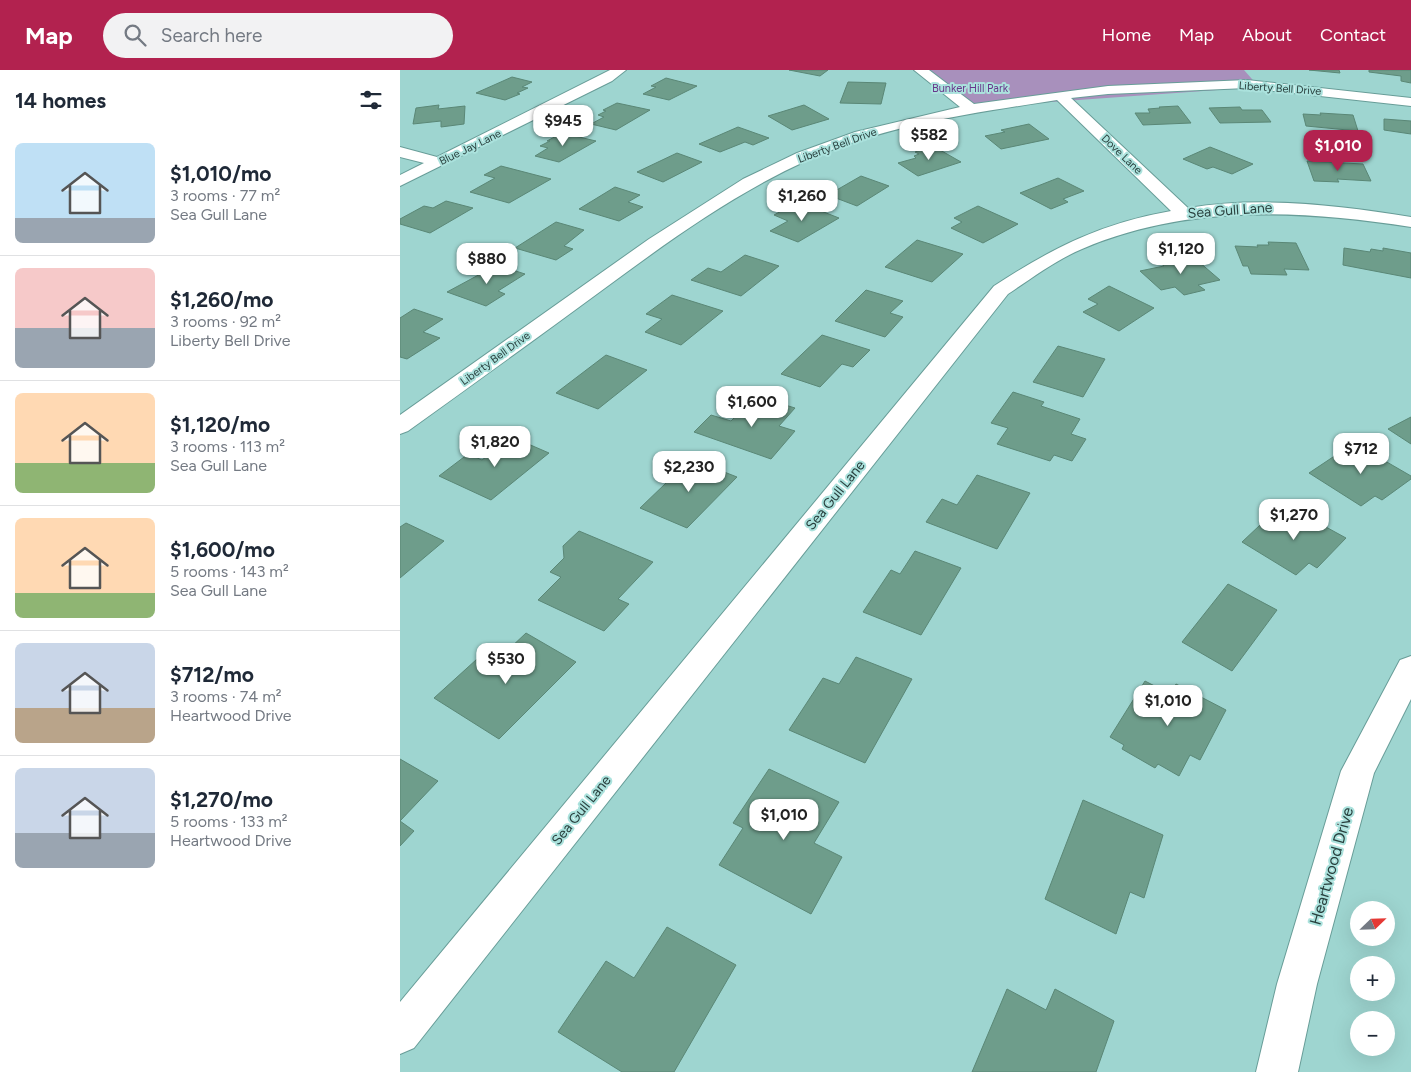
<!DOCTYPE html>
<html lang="en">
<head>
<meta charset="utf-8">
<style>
  :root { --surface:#fff; --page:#f2f2f3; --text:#1f2937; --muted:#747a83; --line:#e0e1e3; --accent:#b2224f }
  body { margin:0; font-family:Figtree,sans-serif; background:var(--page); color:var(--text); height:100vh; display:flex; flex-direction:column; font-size:19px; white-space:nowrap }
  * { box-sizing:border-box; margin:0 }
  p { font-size:16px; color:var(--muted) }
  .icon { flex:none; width:28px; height:28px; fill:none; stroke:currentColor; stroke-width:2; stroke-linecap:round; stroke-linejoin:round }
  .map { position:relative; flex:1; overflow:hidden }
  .sheet { display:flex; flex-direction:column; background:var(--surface); width:400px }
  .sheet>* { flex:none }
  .needle { width:32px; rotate:67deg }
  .controls { position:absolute; left:950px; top:831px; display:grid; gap:10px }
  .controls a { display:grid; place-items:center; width:45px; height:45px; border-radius:50%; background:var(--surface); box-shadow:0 5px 20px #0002; font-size:25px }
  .price { position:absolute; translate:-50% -42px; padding:0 11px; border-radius:10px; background:#fff; color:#222; font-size:16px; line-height:32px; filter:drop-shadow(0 1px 2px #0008) }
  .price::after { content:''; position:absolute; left:50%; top:30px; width:15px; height:11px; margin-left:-8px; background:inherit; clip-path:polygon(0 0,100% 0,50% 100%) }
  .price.selected { background:var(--accent); color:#fff }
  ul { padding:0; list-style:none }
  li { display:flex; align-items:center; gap:15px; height:125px; padding:0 15px }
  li+li { border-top:1px solid var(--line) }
  li span { display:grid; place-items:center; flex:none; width:140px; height:100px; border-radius:8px; color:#555 }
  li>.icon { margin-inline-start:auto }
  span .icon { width:60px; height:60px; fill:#fffc; stroke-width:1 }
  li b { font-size:21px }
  h2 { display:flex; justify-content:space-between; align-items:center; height:60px; padding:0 15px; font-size:21px }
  header { display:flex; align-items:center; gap:30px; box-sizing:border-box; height:70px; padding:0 25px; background:var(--accent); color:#fff }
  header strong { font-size:24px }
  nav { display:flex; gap:28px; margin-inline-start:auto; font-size:18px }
  .search { width:350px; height:45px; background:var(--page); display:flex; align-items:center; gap:12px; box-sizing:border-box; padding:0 18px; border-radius:28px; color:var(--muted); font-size:19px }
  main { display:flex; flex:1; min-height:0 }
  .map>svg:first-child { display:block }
  .green { fill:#a890bc }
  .building { fill:#6e9d8b; stroke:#5a8776 }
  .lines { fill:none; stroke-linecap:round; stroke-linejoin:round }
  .minor-casing { stroke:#689d98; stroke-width:2 }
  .minor { fill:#fff; fill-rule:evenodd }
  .labels { text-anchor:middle; stroke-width:4; stroke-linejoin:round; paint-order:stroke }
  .far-park-label { font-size:11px; fill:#68378b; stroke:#abe2dd }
  .far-street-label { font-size:11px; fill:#29403e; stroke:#abe2dd }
  .street-label { font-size:14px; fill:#29403e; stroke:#abe2dd }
  .near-street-label { font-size:16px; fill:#29403e; stroke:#abe2dd }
</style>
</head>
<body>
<header>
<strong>Map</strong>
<div class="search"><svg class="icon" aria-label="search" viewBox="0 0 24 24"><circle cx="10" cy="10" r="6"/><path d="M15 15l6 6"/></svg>Search here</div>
<nav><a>Home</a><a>Map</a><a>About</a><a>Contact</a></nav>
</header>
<main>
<section class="sheet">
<h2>14 homes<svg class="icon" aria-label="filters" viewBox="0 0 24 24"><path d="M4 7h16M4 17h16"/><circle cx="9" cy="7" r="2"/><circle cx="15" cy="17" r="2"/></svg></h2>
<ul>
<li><span style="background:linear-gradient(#bfe0f5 75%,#9aa5b1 0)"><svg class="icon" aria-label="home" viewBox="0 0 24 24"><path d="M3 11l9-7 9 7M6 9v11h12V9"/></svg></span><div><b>$1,010/mo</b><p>3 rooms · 77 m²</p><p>Sea Gull Lane</p></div></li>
<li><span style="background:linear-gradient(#f6c9c9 60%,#9aa5b1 0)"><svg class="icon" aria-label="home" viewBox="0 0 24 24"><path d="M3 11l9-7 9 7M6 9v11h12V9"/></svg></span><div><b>$1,260/mo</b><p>3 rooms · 92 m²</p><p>Liberty Bell Drive</p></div></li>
<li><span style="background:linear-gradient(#ffd9b3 70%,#8fb573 0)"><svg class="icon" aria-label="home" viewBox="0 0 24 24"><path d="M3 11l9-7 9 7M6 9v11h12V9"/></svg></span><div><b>$1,120/mo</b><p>3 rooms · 113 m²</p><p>Sea Gull Lane</p></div></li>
<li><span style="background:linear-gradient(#ffd9b3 75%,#8fb573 0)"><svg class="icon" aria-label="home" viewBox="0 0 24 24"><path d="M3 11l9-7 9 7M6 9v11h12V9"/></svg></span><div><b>$1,600/mo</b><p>5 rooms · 143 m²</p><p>Sea Gull Lane</p></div></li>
<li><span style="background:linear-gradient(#c9d6e8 65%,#b9a48a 0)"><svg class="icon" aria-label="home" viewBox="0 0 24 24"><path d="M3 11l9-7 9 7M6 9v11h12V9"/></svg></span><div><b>$712/mo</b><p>3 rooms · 74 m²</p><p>Heartwood Drive</p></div></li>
<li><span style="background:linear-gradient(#c9d6e8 65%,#9aa5b1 0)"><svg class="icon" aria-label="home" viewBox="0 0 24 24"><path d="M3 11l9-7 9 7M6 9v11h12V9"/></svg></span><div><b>$1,270/mo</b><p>5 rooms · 133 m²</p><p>Heartwood Drive</p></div></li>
</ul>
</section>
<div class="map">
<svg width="1011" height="1002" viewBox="0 0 1011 1002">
  <rect width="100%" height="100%" fill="#9ed5d0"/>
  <path class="green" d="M513,0h331l15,17 -293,21z"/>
  <g class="building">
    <path d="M389,0h39l-8,6z"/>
    <path d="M939,0l1,3 -31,-3z"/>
    <path d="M969,0h42v13l-10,-2v-5l-32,-4z"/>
    <path d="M112,7l20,5 -10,5 6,1 -11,5 3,1 -15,6 -29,-7z"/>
    <path d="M266,8l31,8 -28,14 -26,-6 13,-7 -5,-1z"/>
    <path d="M448,12l38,1 -5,21 -41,-1z"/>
    <path d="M217,33l33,7 -34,20 -25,-6 13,-7 -6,-2 8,-4 -3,-1z"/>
    <path d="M39,35l-1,4 27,-3 -1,18 -23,3v-6l-28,3 3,-16z"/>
    <path d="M404,35l25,14 -37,11 -24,-14z"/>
    <path d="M778,36l13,17 -48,2 -8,-12h15l-2,-4 12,-1 -1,-1z"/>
    <path d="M840,37l2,3h20l9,12 -51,1 -11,-15z"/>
    <path d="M920,43l33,2 5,16 -52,-5 -3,-12 18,1z"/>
    <path d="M984,49l27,2v13l-27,-4z"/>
    <path d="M629,54l20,15 -48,10 -16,-13 20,-4 -4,-2z"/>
    <path d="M338,57l31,11 -16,7 -8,-3 -25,10 -21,-8z"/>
    <path d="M162,63l34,8 -37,21 -24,-6 13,-8 -8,-2 10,-5h-3z"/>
    <path d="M533,76l28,16 -43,14 -20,-13 18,-5 -2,-2 5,-2 -4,-2z"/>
    <path d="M810,77l43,17 -21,10 -19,-7 -6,2 -24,-10z"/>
    <path d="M277,83l25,9 -39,20 -26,-10z"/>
    <path d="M907,91l56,3 8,17 -34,-2 2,3 -25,-1z"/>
    <path d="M101,96l50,13 -42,24 -39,-11 25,-14 -11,-3z"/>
    <path d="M461,106l28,10 -32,20 -29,-11z"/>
    <path d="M658,108l26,13 -21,8 5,3 -17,7 -31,-16z"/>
    <path d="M215,117l25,8 -12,7 15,5 -24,14 -40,-12z"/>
    <path d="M46,131l27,7 -43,25 -30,-9v-5l24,-13 9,2z"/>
    <path d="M398,132l41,16 -41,24 -28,-11 18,-10 -14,-6z"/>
    <path d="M578,136l40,18 -35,19 -32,-15 11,-6 -8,-4z"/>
    <path d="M156,152l28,8 -20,16 9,3 -17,11 -41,-12z"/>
    <path d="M517,170l46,14 -31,28 -47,-15z"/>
    <path d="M868,172l28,1 13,27 -25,-1 3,6 -36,-1 -3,-8h-5l-8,-20 23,1 -1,-2h12z"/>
    <path d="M944,178l26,4 1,-3 12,2v-3l28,5v25l-68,-13z"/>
    <path d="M345,185l34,11 -38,30 -50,-16 17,-12 13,4z"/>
    <path d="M791,185l29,25 -22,5 7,5 -21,5 -9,-8 -14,3 -21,-19 24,-5 -6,-5z"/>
    <path d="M97,195l28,9 -27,17 7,3 -19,12 -39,-14z"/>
    <path d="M709,216l45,22 -35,23 -36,-19 15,-8 -10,-5z"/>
    <path d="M466,220l37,11 -13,12 13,4 -18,20 -50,-16z"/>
    <path d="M272,225l51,16 -42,34 -36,-13 17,-13 -16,-5z"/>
    <path d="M14,239l29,10 -20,13 17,6 -33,21 -7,-2v-39z"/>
    <path d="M422,265l48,15 -17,17 -11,-3 -22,23 -39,-13z"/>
    <path d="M658,276l47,13 -22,38 -50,-15z"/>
    <path d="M206,285l41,15 -49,39 -42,-16z"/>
    <path d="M613,322l31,10 -3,4 39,13 -9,15 15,5 -14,22 -18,-6 -4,6 -53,-17 11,-16 -17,-5z"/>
    <path d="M356,326l39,12 -16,18 16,5 -24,28 -77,-27 17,-17 20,6z"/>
    <path d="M1011,347v27l-23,-15z"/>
    <path d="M112,367l37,16 -58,47 -52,-24 29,-22 14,6z"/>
    <path d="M954,373l57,33v3l-29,21 -7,-4 -14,10 -52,-33z"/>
    <path d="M291,389l46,18 -50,51 -47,-20z"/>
    <path d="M577,405l53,18 -33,56 -71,-27 16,-23 15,6z"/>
    <path d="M877,439l22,12 5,-6 42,23 -29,30 -8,-5 -13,12 -54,-33z"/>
    <path d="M6,453l38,18 -44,37v-51z"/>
    <path d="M179,461l74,31 -35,37 11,5 -25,27 -66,-31 23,-23 -11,-5 14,-14 -1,-12z"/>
    <path d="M515,481l46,17 -40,67 -58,-23 28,-42 9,4z"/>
    <path d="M828,514l49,26 -45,61 -50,-29z"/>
    <path d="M126,563l50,29 -77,77 -65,-41 43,-39 13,8z"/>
    <path d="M456,587l56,22 -47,84 -76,-33 34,-52 16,6z"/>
    <path d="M745,611l25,13 6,-10 50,26 -26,50 -10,-5 -11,21 -21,-12 -3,4 -33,-19 2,-4 -14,-8z"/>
    <path d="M0,689l38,22 -38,40 14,10 -14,15z"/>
    <path d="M369,699l70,33 -25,41 28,14 -31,57 -92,-49 24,-37 -10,-5z"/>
    <path d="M683,730l80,35 -19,63 -14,-6 -14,42 -71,-35z"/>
    <path d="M267,857l69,38 -62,107h-52l-64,-40 48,-71 28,17z"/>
    <path d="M607,919l39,21 9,-21 59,32 -18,51h-124z"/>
  </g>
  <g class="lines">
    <defs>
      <g id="minor">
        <path d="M210,0h16l-14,11 -212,105v-11l24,-12 -24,-6v-10l37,10z"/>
        <path d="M514,0h15l45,34 134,-18 139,-6 164,18v8l-164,-18 -139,6 -37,4 117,110c74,-12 150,-3 223,9v10c-111,-17 -223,-23 -329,22 -26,11 -50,29 -74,45l-594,754 -14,6v-52l594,-716c58,-38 108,-63 177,-75l-114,-111c-83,13 -172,25 -249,60 -75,34 -142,83 -207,131 -64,47 -129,94 -193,140l-8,3v-19l249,-176 94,-60 54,-26 58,-21 105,-25z"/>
        <path d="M1011,586v43l-37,74 -57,211 -19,88h-42l21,-88 64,-213 59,-111z"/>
      </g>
    </defs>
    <use href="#minor" class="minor-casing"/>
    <use href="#minor" class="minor"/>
  </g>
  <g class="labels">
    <g class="far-park-label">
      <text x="570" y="22">Bunker Hill Park</text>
    </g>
    <g class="far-street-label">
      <text transform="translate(880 18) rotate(4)" y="4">Liberty Bell Drive</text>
      <text transform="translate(437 75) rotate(-20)" y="4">Liberty Bell Drive</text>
      <text transform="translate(70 77) rotate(-26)" y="4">Blue Jay Lane</text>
      <text transform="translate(722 84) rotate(44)" y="4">Dove Lane</text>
      <text transform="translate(95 288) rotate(-36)" y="4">Liberty Bell Drive</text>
    </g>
    <g class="street-label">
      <text transform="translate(830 140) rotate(-4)" y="5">Sea Gull Lane</text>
      <text transform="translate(435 425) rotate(-51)" y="5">Sea Gull Lane</text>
      <text transform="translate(181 740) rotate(-51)" y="5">Sea Gull Lane</text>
    </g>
    <g class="near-street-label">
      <text transform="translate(931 796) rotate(-74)" y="6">Heartwood Drive</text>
    </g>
  </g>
</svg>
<div class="controls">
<a><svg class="needle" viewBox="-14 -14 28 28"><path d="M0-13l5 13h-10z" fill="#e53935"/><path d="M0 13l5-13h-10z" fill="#747a83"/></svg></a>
<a>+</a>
<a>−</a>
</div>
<b class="price" style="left:163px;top:77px">$945</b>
<b class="price" style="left:529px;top:91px">$582</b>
<b class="price selected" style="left:938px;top:102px">$1,010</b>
<b class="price" style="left:402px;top:152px">$1,260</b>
<b class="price" style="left:781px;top:205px">$1,120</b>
<b class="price" style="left:87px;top:215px">$880</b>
<b class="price" style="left:352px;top:358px">$1,600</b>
<b class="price" style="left:95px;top:398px">$1,820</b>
<b class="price" style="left:961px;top:405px">$712</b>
<b class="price" style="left:289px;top:423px">$2,230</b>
<b class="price" style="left:894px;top:471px">$1,270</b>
<b class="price" style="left:106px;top:615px">$530</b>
<b class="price" style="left:768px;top:657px">$1,010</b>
<b class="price" style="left:384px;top:771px">$1,010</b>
</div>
</main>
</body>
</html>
